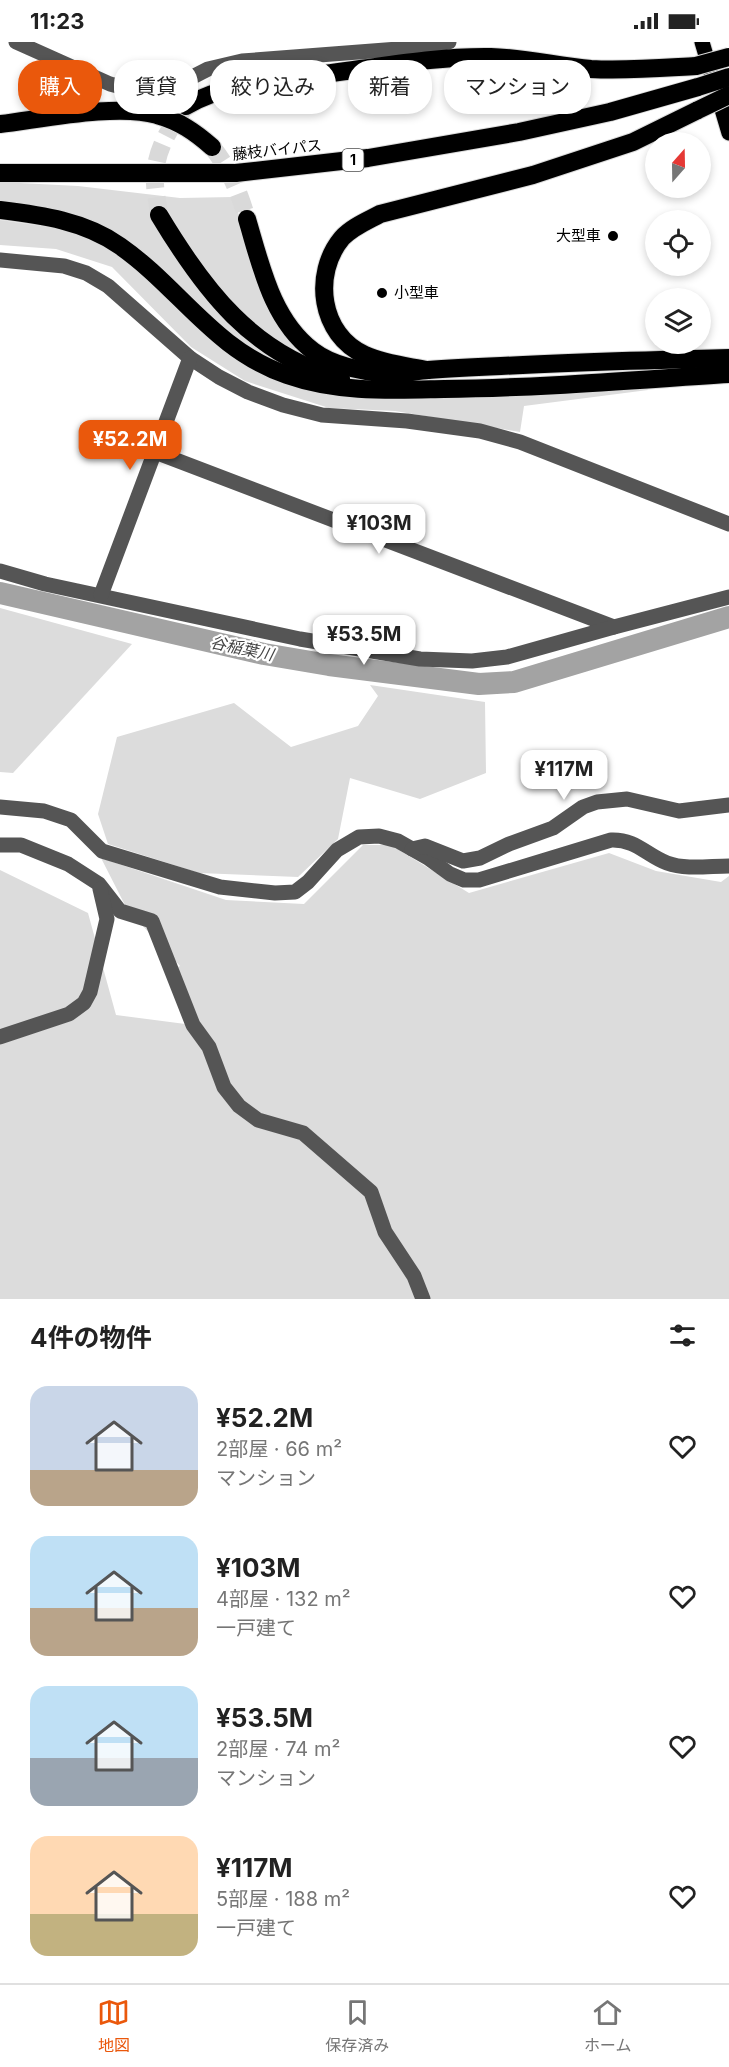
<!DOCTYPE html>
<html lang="ja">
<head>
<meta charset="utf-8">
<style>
  :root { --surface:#fff; --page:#f2f2f2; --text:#222; --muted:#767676; --line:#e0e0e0; --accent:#ea580c }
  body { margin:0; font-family:Inter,"Noto Sans JP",sans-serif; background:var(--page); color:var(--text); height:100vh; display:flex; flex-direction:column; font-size:22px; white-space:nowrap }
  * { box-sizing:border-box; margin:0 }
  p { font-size:20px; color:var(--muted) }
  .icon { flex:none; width:33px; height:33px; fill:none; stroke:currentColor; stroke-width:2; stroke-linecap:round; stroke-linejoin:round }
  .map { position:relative; height:1257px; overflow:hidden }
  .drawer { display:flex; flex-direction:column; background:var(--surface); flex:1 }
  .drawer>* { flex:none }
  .banner { position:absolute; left:18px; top:18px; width:693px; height:54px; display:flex; gap:12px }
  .needle { width:39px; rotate:20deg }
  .fabs { position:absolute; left:645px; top:90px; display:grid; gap:12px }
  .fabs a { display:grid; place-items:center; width:66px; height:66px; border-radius:50%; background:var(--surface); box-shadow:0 3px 9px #0003; font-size:30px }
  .price { position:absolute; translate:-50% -51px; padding:0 14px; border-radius:12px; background:#fff; color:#222; font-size:20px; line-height:39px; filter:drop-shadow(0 2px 3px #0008) }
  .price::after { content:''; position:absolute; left:50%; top:36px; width:18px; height:14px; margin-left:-9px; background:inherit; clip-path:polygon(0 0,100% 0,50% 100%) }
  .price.selected { background:var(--accent); color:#fff }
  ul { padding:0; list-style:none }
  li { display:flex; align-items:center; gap:18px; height:150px; padding:0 30px }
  li span { display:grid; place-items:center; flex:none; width:168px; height:120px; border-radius:18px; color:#555 }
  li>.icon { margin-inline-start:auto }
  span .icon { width:72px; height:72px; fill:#fffc; stroke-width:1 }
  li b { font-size:26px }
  h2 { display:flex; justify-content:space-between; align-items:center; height:72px; padding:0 30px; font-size:26px }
  .pill { padding:0 21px; border-radius:24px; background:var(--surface); box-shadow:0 3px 9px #0003; font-size:21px; line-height:54px }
  .pill.selected { background:var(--accent); color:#fff }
  .status { display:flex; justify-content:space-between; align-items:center; height:42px; padding:0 30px; background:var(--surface); direction:ltr }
  .status svg { height:16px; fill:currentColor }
  .dock { display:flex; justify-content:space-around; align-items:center; height:84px; border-top:2px solid var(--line); background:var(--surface); font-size:16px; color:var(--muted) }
  .dock a { display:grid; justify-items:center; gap:3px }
  .dock .selected { color:var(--accent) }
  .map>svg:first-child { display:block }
  .green { fill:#dcdcdc }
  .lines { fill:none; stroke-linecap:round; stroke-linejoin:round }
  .river { stroke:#a3a3a3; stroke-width:22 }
  .highway-tunnel { stroke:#d9d9d9; stroke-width:18; stroke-dasharray:18 9; stroke-linecap:butt }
  .major-casing { stroke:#dbdbdb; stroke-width:17 }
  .highway-casing { stroke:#dbdbdb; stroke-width:20 }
  .minor { stroke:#555; stroke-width:15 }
  .major { stroke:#000; stroke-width:15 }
  .highway { stroke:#000; stroke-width:18 }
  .highway-bridge-casing { stroke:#dbdbdb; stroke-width:20; stroke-linecap:butt }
  .highway-bridge { stroke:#000; stroke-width:18 }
  .poi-dot { fill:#000; stroke:#fff; stroke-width:2 }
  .labels { text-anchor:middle; stroke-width:4.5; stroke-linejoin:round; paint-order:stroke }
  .shield { fill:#fff; stroke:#4c4c4c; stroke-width:1.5 }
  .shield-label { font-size:14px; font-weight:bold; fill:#000 }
  .street-label { font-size:15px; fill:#000; stroke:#fff }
  .poi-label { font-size:15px; fill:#000; stroke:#fff; text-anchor:end }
  .water-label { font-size:16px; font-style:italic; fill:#444; stroke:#fff }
</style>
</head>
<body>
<div class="status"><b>11:23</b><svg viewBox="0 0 49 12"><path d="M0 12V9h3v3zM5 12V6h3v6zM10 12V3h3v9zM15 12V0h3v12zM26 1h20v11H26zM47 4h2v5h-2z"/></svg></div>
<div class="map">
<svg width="729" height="1257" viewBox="0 0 729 1257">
  <rect width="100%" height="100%" fill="#fff"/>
  <g class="green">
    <path d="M0,140l78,4 102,12 53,-1 27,84 26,53 22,19 -36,-11 -54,-47 -50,-84 -14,5 36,60 47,51 51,34 28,15 -14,-1 -58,-26 -43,-36 -74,-70 -60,-29 -67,-9z"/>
    <path d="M0,178l71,10 52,26 91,82 105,54 324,-8 5,6 -124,16 -4,26 -125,-21 -66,-3 -84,-27 -54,-34 -79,-80 -56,-18 -56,-4z"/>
    <path d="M0,566l132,36 -119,129 -13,-1z"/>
    <path d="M370,643l115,17 1,71 -66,26 -70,-21 -12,61 -40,38 -99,-4 -91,-29 -10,-30 19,-77 117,-34 57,44 67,-21 20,-30z"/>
    <path d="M363,803h28l78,48 140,-40 47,18 65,11 8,-6v423h-729v-429l88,43 28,102 77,10 -15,-58 2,-1 -53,-57 -26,-51 125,42 78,4z"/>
  </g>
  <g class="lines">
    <path class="river" d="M0,551l264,61 65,11 150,19 35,-2 215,-65"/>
    <g class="highway-tunnel">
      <path d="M212,105c18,22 27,45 35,72"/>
      <path d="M159,173c-1,-13 -5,-26 -4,-39 1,-27 15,-49 31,-70"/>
    </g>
    <defs>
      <path id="major" d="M702,0l27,91"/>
      <g id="highway">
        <path d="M186,64c36,-21 82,-25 123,-30 59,-7 123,-20 182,-19 34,1 66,9 100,12 35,2 70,-1 105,-3"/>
        <path d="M0,82c42,-5 118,-21 157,-9 22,6 38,17 55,32"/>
        <path d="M0,131h236l132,-15 151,-26 91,-20 88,-25"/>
        <path d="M0,168c41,5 85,11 120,36 60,42 94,104 167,129 51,18 105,15 157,14 95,-1 190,-9 285,-15"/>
        <path d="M159,173c45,75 93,139 182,164"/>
        <path d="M247,177c14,47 25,101 66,132 21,16 53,21 78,23 12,0 25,-3 37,-4 24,-2 48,-3 73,-4 76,-4 152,-6 228,-8"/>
        <path d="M427,328c-20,-4 -43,-6 -62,-15 -45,-20 -53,-81 -23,-117 10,-11 25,-17 38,-24l153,-39 100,-33 65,-32"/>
      </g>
    </defs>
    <use href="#major" class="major-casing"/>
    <use href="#highway" class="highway-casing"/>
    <g class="minor">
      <path d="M16,0l94,42 26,7 21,2 14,-5 37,-19 34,-8 182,-14 25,-5"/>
      <path d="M0,218l64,6 22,7 22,13 82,72 29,19 29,15 35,13 39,10 85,6 73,10 40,11 209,82"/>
      <path d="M155,410l459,175"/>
      <path d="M0,529l45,13 255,55 120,20 52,2 35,-4 107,-30 115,-30"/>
      <path d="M101,553l89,-237"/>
      <path d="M0,765l44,4 27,9 31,31 118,36 55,6 20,-1 13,-10 29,-32 22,-13 20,-1 19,5 30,17 22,16 14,6h15l132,-40c25,-1 35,15 56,23 19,7 42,3 62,3"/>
      <path d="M0,803h21l47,19 31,20 21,27 32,10 41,104 16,22 15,40 15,19 19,14 45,13 68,59 14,40 29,44 9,23"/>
      <path d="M412,807l13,-3 38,15 17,-3 29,-14 44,-16 30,-21 14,-5 30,-3 52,12 50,-6"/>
      <path d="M0,995l69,-23 15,-11 6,-11 17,-73 -7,-30"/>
    </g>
    <use href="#major" class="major"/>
    <use href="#highway" class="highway"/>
    <defs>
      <g id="highway-bridge">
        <path d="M696,24l33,-9"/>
        <path d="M698,45l31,-10"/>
        <path d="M698,68l31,-15"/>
      </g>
    </defs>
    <use href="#highway-bridge" class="highway-bridge-casing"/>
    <use href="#highway-bridge" class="highway-bridge"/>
  </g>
  <g class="poi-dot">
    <circle cx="613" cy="194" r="6"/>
    <circle cx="382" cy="251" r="6"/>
  </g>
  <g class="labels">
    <rect class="shield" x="342.5" y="107" width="21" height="22" rx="4.5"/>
    <g class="shield-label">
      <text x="353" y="123">1</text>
    </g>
    <g class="street-label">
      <text transform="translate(277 108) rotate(-6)" y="5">藤枝バイパス</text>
    </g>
    <g class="poi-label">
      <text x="601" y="199">大型車</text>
      <text x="394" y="256" text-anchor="start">小型車</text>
    </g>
    <g class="water-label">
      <text transform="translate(242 606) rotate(12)" y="6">谷稲葉川</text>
    </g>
  </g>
</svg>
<div class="fabs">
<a><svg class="needle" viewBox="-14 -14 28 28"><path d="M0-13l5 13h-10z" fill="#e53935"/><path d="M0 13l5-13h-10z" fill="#767676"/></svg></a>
<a><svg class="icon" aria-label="locate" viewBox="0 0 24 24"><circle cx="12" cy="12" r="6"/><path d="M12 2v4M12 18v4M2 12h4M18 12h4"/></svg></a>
<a><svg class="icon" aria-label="layers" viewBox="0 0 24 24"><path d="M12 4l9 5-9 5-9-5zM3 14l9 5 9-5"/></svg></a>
</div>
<b class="price selected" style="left:130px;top:429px">¥52.2M</b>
<b class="price" style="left:379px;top:513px">¥103M</b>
<b class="price" style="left:364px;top:624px">¥53.5M</b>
<b class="price" style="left:564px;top:759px">¥117M</b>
<div class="banner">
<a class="pill selected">購入</a>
<a class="pill">賃貸</a>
<a class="pill">絞り込み</a>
<a class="pill">新着</a>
<a class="pill">マンション</a>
</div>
</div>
<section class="drawer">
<h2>4件の物件<svg class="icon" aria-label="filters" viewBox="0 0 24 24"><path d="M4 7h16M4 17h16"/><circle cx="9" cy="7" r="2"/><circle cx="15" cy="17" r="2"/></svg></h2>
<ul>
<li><span style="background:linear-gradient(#c9d6e8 70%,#b9a48a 0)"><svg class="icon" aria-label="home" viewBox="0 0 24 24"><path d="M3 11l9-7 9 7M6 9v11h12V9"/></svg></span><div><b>¥52.2M</b><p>2部屋 · 66 m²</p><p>マンション</p></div><svg class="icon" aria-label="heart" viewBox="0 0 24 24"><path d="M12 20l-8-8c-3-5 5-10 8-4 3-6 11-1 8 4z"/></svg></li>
<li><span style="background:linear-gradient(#bfe0f5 60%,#b9a48a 0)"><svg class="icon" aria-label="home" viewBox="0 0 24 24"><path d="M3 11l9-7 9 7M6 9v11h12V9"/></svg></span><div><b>¥103M</b><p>4部屋 · 132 m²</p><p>一戸建て</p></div><svg class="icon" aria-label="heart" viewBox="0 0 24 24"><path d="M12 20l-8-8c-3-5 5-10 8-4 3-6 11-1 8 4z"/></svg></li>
<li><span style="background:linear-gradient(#bfe0f5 60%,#9aa5b1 0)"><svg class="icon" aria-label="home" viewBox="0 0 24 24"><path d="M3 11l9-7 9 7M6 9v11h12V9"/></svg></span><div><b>¥53.5M</b><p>2部屋 · 74 m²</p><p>マンション</p></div><svg class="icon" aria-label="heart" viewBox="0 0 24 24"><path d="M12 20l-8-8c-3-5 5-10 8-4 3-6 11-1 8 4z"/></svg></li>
<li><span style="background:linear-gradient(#ffd9b3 65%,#c2b280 0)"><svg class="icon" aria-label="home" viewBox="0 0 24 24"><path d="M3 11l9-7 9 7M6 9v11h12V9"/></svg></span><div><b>¥117M</b><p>5部屋 · 188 m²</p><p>一戸建て</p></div><svg class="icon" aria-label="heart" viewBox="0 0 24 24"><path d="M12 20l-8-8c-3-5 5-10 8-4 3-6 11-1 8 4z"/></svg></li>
</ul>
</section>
<nav class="dock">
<a class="selected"><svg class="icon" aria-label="map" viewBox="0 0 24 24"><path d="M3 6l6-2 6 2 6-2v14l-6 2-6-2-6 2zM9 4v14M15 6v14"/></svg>地図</a>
<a><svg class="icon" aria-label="saved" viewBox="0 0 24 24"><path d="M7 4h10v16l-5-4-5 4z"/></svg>保存済み</a>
<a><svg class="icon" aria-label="home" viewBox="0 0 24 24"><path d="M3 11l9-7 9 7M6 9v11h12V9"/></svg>ホーム</a>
</nav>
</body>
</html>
